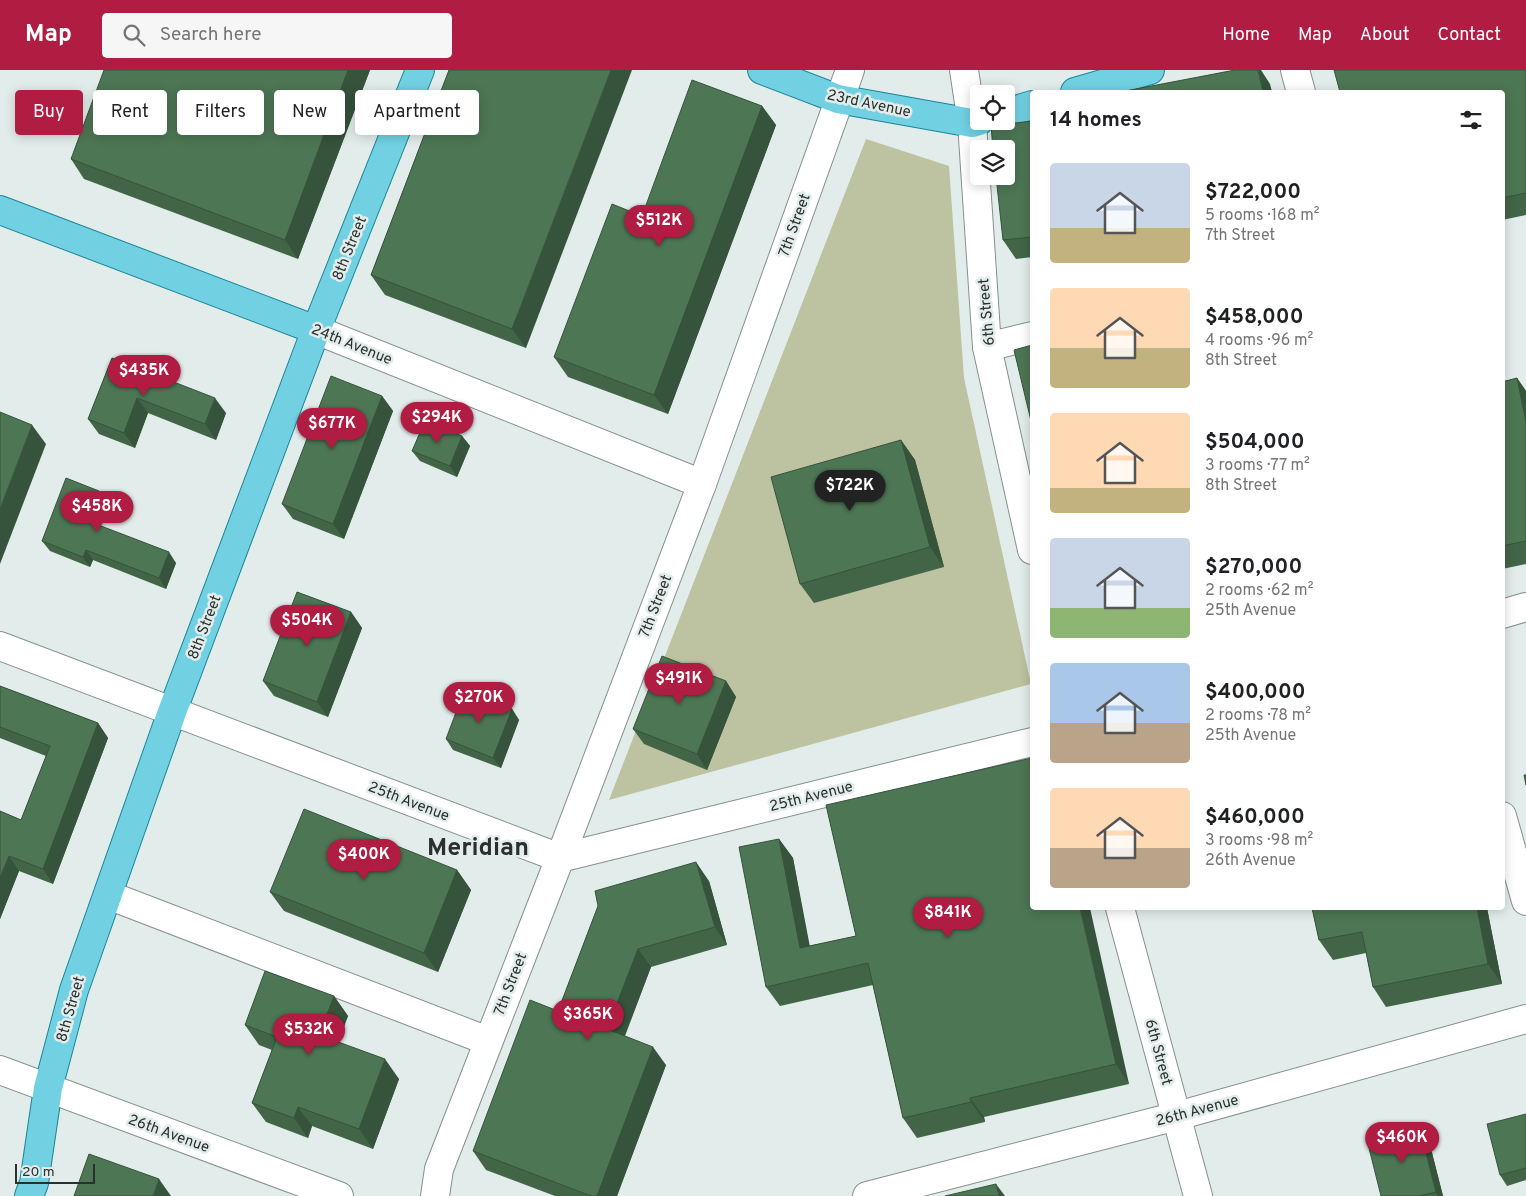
<!DOCTYPE html>
<html lang="en">
<head>
<meta charset="utf-8">
<style>
  :root { --surface:#fff; --page:#f6f6f6; --text:#202124; --muted:#757577; --accent:#b01c42 }
  body { margin:0; font-family:Overpass,sans-serif; background:var(--page); color:var(--text); height:100vh; display:flex; flex-direction:column; font-size:19px; white-space:nowrap }
  * { box-sizing:border-box; margin:0 }
  p { font-size:16px; color:var(--muted) }
  .icon { flex:none; width:28px; height:28px; fill:none; stroke:currentColor; stroke-width:2; stroke-linecap:round; stroke-linejoin:round }
  .map { position:relative; flex:1; overflow:hidden }
  .drawer { position:absolute; left:1030px; top:20px; width:475px; height:820px; display:flex; flex-direction:column; background:var(--surface); border-radius:5px; box-shadow:0 2px 12px #0003 }
  .drawer>* { flex:none }
  .banner { position:absolute; left:15px; top:20px; width:475px; height:45px; display:flex; gap:10px }
  .controls { position:absolute; left:970px; top:15px; display:grid; gap:10px }
  .controls a { display:grid; place-items:center; width:45px; height:45px; border-radius:5px; background:var(--surface); box-shadow:0 2px 12px #0003; font-size:25px }
  .scale { position:absolute; left:15px; bottom:12px; width:80px; box-sizing:border-box; padding-left:5px; border:2px solid #2b2f2e; border-top:0; font-size:14px; line-height:18px; white-space:nowrap; color:#2b2f2e; -webkit-text-stroke:4px #e2edeb; paint-order:stroke }
  .price { position:absolute; translate:-50% -42px; padding:0 11px; border-radius:18px; background:var(--accent); color:#fff; font-size:16px; line-height:32px; filter:drop-shadow(0 1px 2px #0008) }
  .price::after { content:''; position:absolute; left:50%; top:30px; width:15px; height:11px; margin-left:-8px; background:inherit; clip-path:polygon(0 0,100% 0,50% 100%) }
  .price.current { background:#222; color:#fff }
  ul { padding:0; list-style:none }
  li { display:flex; align-items:center; gap:15px; height:125px; padding:0 20px }
  li span { display:grid; place-items:center; flex:none; width:140px; height:100px; border-radius:5px; color:#555 }
  li>.icon { margin-inline-start:auto }
  span .icon { width:60px; height:60px; fill:#fffc; stroke-width:1 }
  li b { font-size:21px }
  h2 { display:flex; justify-content:space-between; align-items:center; height:60px; padding:0 20px; font-size:21px }
  .chip { padding:0 18px; border-radius:5px; background:var(--surface); box-shadow:0 2px 12px #0003; font-size:18px; line-height:45px }
  .chip.current { background:var(--accent); color:#fff }
  header { display:flex; align-items:center; gap:30px; box-sizing:border-box; height:70px; padding:0 25px; background:var(--accent); color:#fff }
  header strong { font-size:24px }
  nav { display:flex; gap:28px; margin-inline-start:auto; font-size:18px }
  .search { width:350px; height:45px; background:var(--page); display:flex; align-items:center; gap:12px; box-sizing:border-box; padding:0 18px; border-radius:5px; color:var(--muted); font-size:19px }
  .map>svg:first-child { display:block }
  .green { fill:#bdc2a1 }
  .lines { fill:none; stroke-linecap:round; stroke-linejoin:round }
  .minor-casing { stroke:#86908e; stroke-width:30 }
  .major-casing { stroke:#1b8598; stroke-width:30 }
  .minor { stroke:#fff; stroke-width:28 }
  .major { stroke:#71d1e3; stroke-width:28 }
  .wall { fill:#426548 }
  .shaded-wall { fill:#36533b }
  .building { fill:#4d7654; stroke:#36533b }
  .labels { text-anchor:middle; stroke-width:5; stroke-linejoin:round; paint-order:stroke }
  .street-label { font-size:15px; fill:#2b2f2e; stroke:#e2edeb }
  .town-label { font-size:25px; font-weight:bold; fill:#2b2f2e; stroke:#e2edeb }
</style>
</head>
<body>
<header>
<strong>Map</strong>
<div class="search"><svg class="icon" aria-label="search" viewBox="0 0 24 24"><circle cx="10" cy="10" r="6"/><path d="M15 15l6 6"/></svg>Search here</div>
<nav><a>Home</a><a>Map</a><a>About</a><a>Contact</a></nav>
</header>
<div class="map">
<svg width="1526" height="1126" viewBox="0 0 1526 1126">
  <rect width="100%" height="100%" fill="#e2edeb"/>
  <path class="green" d="M866,69l83,27 15,212 67,306 -422,116z"/>
  <g class="lines">
    <defs>
      <g id="minor">
        <path d="M964,0l8,53 15,224 45,203"/>
        <path d="M1295,0l6,22"/>
        <path d="M316,260l386,154"/>
        <path d="M987,277l45,-11"/>
        <path d="M1502,544l24,-7"/>
        <path d="M0,576l560,212 472,-116"/>
        <path d="M1502,746l24,85"/>
        <path d="M108,825l380,146"/>
        <path d="M1120,838l78,288"/>
        <path d="M0,1000l339,126"/>
        <path d="M435,1126l4,-27 121,-311 142,-374 148,-414"/>
        <path d="M867,1126l310,-80 349,-97"/>
      </g>
      <g id="major">
        <path d="M762,0l76,29 134,24 7,-2"/>
        <path d="M1075,22l75,-22"/>
        <path d="M1006,43l26,-8"/>
        <path d="M0,140l316,120"/>
        <path d="M29,1126l5,-13 14,-95 26,-98 98,-278 144,-382 104,-260"/>
      </g>
    </defs>
    <use href="#minor" class="minor-casing"/>
    <use href="#major" class="major-casing"/>
    <use href="#minor" class="minor"/>
    <use href="#major" class="major"/>
  </g>
  <g class="wall">
    <path d="M370,0l-72,189 -214,-80 -13,-20z"/>
    <path d="M449,0l77,278 -141,-53 -14,-20z"/>
    <path d="M1526,0v145l-24,5v-128z"/>
    <path d="M762,36l14,19 -108,289 -100,-37 -14,-20 88,-141z"/>
    <path d="M1032,51v136l-16,2 -13,-19z"/>
    <path d="M112,288l114,55 -10,27 -68,-27 -13,35 -36,-14 -11,-15z"/>
    <path d="M1517,308l9,13v173l-24,5v-187z"/>
    <path d="M382,326l11,15 -49,128 -51,-20 -11,-15z"/>
    <path d="M462,366l8,10 -13,31 -37,-16 -8,-10z"/>
    <path d="M901,370l14,20 29,107 -130,36 -14,-19z"/>
    <path d="M99,421l8,10 -10,24 79,38 -10,26 -73,-29 -3,7 -40,-16 -8,-10z"/>
    <path d="M351,542l11,16 -34,89 -54,-21 -11,-15z"/>
    <path d="M726,611l10,16 -29,73 -63,-26 -11,-15z"/>
    <path d="M0,616l98,37 10,15 -55,146 -34,-13 -19,48v-108l21,9 25,-64 -46,-18z"/>
    <path d="M512,639l7,11 -18,48 -48,-18 -7,-11z"/>
    <path d="M1032,688l97,326 -145,33 1,5 -68,16 -14,-20 -30,-133 -93,21 -14,-19 13,-148 14,19 16,88 47,-10z"/>
    <path d="M457,800l14,20 -33,82 -154,-61 -14,-19z"/>
    <path d="M709,811l18,64 -76,22 -26,69 41,29 -49,131h-62l-69,-26 -13,-19 85,-140 40,-105z"/>
    <path d="M1312,838h175l15,76 -116,23 -13,-20 -7,-34 -33,7 -14,-20z"/>
    <path d="M334,926l14,20 -10,26 61,37 -26,70 -61,-23 -4,12 -42,-16 -14,-19 20,-53 -13,-5 -14,-20z"/>
    <path d="M1526,1044v66l-19,6 -7,-11z"/>
    <path d="M1419,1056l10,15 14,55h-62z"/>
  </g>
  <g class="shaded-wall">
    <path d="M348,0h22l-72,189 -13,-19z"/>
    <path d="M611,0h21l-106,278 -14,-19z"/>
    <path d="M1258,0h3l9,14 2,8h-9z"/>
    <path d="M762,36l14,19 -108,289 -14,-19z"/>
    <path d="M1517,308l9,13v31z"/>
    <path d="M382,326l11,15 -49,128 -11,-15z"/>
    <path d="M137,328l11,15 -13,35 -11,-15z"/>
    <path d="M215,328l11,15 -10,27 -11,-16z"/>
    <path d="M32,355l14,19 -46,120v-55z"/>
    <path d="M462,366l8,10 -13,31 -7,-11z"/>
    <path d="M901,370l14,20 29,107 -14,-20z"/>
    <path d="M99,421l8,10 -12,31 -7,-11z"/>
    <path d="M86,480l7,10 -3,7 -7,-10z"/>
    <path d="M169,482l7,11 -10,26 -7,-11z"/>
    <path d="M351,542l11,16 -34,89 -11,-15z"/>
    <path d="M726,611l10,16 -29,73 -10,-16z"/>
    <path d="M512,639l7,11 -18,48 -8,-10z"/>
    <path d="M98,653l10,15 -55,146 -10,-15z"/>
    <path d="M779,769l14,19 21,110 -14,-20z"/>
    <path d="M9,786l10,15 -19,48v-41z"/>
    <path d="M696,792l13,19 18,64 -12,-18z"/>
    <path d="M457,800l14,20 -33,82 -14,-19z"/>
    <path d="M1080,838h10l39,176 -13,-20z"/>
    <path d="M1477,838h10l15,76 -14,-20z"/>
    <path d="M638,879l13,18 -31,81 -13,-19z"/>
    <path d="M334,926l14,20 -15,39 -14,-20z"/>
    <path d="M653,977l13,18 -49,131h-20z"/>
    <path d="M385,989l14,20 -26,70 -14,-20z"/>
    <path d="M970,1028l14,19 1,5 -14,-20z"/>
    <path d="M298,1037l14,19 -4,12 -14,-20z"/>
    <path d="M1419,1056l10,15 14,55h-5l-2,-4z"/>
    <path d="M159,1109l12,17h-18z"/>
    <path d="M996,1114l9,12h-6z"/>
  </g>
  <g class="building">
    <path d="M104,0h244l-63,170 -214,-81z"/>
    <path d="M449,0h162l-99,259 -141,-54z"/>
    <path d="M1235,0h23l5,22h-143z"/>
    <path d="M1334,0h192v123l-24,5v-106h-162z"/>
    <path d="M692,10l70,26 -108,289 -100,-38 58,-153 30,12z"/>
    <path d="M1032,51v116l-29,3 -7,-64h10v-27h-13l-2,-23z"/>
    <path d="M1032,275v80l-18,-75z"/>
    <path d="M112,288l103,40 -10,26 -68,-26 -13,35 -36,-14z"/>
    <path d="M331,306l51,20 -49,128 -51,-20z"/>
    <path d="M1517,308l9,44v119l-24,5v-164z"/>
    <path d="M0,342l32,13 -32,84z"/>
    <path d="M425,351l37,15 -12,30 -38,-15z"/>
    <path d="M901,370l29,107 -130,37 -29,-107z"/>
    <path d="M66,408l33,13 -11,30 81,31 -10,26 -73,-28 -3,7 -41,-16z"/>
    <path d="M297,522l54,20 -34,90 -54,-21z"/>
    <path d="M662,586l64,25 -29,73 -64,-25z"/>
    <path d="M0,616l98,37 -55,146 -34,-13 -9,22v-67l21,9 29,-74 -50,-19z"/>
    <path d="M464,621l48,18 -19,49 -47,-19z"/>
    <path d="M1032,688v150h48l36,156 -146,34 1,4 -68,16 -35,-155 -102,24 -27,-140 40,-8 21,109 56,-12 -30,-131z"/>
    <path d="M1524,705h2v10z"/>
    <path d="M304,739l153,61 -33,83 -154,-61z"/>
    <path d="M696,792l19,65 -77,22 -31,80 46,18 -56,149h-6l-118,-45 57,-151 28,11 40,-105 -3,-15z"/>
    <path d="M1312,838h165l11,56 -115,23 -11,-55 -43,8z"/>
    <path d="M265,901l69,25 -15,39 66,24 -26,70 -61,-22 -4,11 -42,-15 25,-66 -32,-12z"/>
    <path d="M1526,1044v54l-26,7 -13,-51z"/>
    <path d="M1419,1056l17,66 -17,4h-38l-14,-56z"/>
    <path d="M89,1084l70,25 -6,17h-79z"/>
    <path d="M996,1114l3,12h-54z"/>
  </g>
  <g class="labels">
    <g class="street-label">
      <text transform="translate(869 33) rotate(12)" y="5">23rd Avenue</text>
      <text transform="translate(794 155) rotate(-70)" y="5">7th Street</text>
      <text transform="translate(349 178) rotate(-68)" y="5">8th Street</text>
      <text transform="translate(986 242) rotate(-95)" y="5">6th Street</text>
      <text transform="translate(352 274) rotate(22)" y="5">24th Avenue</text>
      <text transform="translate(655 536) rotate(-69)" y="5">7th Street</text>
      <text transform="translate(204 557) rotate(-69)" y="5">8th Street</text>
      <text transform="translate(811 726) rotate(-14)" y="5">25th Avenue</text>
      <text transform="translate(409 731) rotate(21)" y="5">25th Avenue</text>
      <text transform="translate(510 914) rotate(-69)" y="5">7th Street</text>
      <text transform="translate(70 939) rotate(-74)" y="5">8th Street</text>
      <text transform="translate(1159 982) rotate(75)" y="5">6th Street</text>
      <text transform="translate(1197 1040) rotate(-15)" y="5">26th Avenue</text>
      <text transform="translate(169 1063) rotate(20)" y="5">26th Avenue</text>
    </g>
    <g class="town-label">
      <text x="478" y="785">Meridian</text>
    </g>
  </g>
</svg>
<div class="controls">
<a><svg class="icon" aria-label="locate" viewBox="0 0 24 24"><circle cx="12" cy="12" r="6"/><path d="M12 2v4M12 18v4M2 12h4M18 12h4"/></svg></a>
<a><svg class="icon" aria-label="layers" viewBox="0 0 24 24"><path d="M12 4l9 5-9 5-9-5zM3 14l9 5 9-5"/></svg></a>
</div>
<div class="scale">20 m</div>
<b class="price" style="left:659px;top:177px">$512K</b>
<b class="price" style="left:144px;top:327px">$435K</b>
<b class="price" style="left:437px;top:374px">$294K</b>
<b class="price" style="left:332px;top:380px">$677K</b>
<b class="price current" style="left:850px;top:442px">$722K</b>
<b class="price" style="left:97px;top:463px">$458K</b>
<b class="price" style="left:307px;top:577px">$504K</b>
<b class="price" style="left:679px;top:635px">$491K</b>
<b class="price" style="left:479px;top:654px">$270K</b>
<b class="price" style="left:364px;top:811px">$400K</b>
<b class="price" style="left:948px;top:869px">$841K</b>
<b class="price" style="left:588px;top:971px">$365K</b>
<b class="price" style="left:309px;top:986px">$532K</b>
<b class="price" style="left:1402px;top:1094px">$460K</b>
<div class="banner">
<a class="chip current">Buy</a>
<a class="chip">Rent</a>
<a class="chip">Filters</a>
<a class="chip">New</a>
<a class="chip">Apartment</a>
</div>
<section class="drawer">
<h2>14 homes<svg class="icon" aria-label="filters" viewBox="0 0 24 24"><path d="M4 7h16M4 17h16"/><circle cx="9" cy="7" r="2"/><circle cx="15" cy="17" r="2"/></svg></h2>
<ul>
<li><span style="background:linear-gradient(#c9d6e8 65%,#c2b280 0)"><svg class="icon" aria-label="home" viewBox="0 0 24 24"><path d="M3 11l9-7 9 7M6 9v11h12V9"/></svg></span><div><b>$722,000</b><p>5 rooms · 168 m²</p><p>7th Street</p></div></li>
<li><span style="background:linear-gradient(#ffd9b3 60%,#c2b280 0)"><svg class="icon" aria-label="home" viewBox="0 0 24 24"><path d="M3 11l9-7 9 7M6 9v11h12V9"/></svg></span><div><b>$458,000</b><p>4 rooms · 96 m²</p><p>8th Street</p></div></li>
<li><span style="background:linear-gradient(#ffd9b3 75%,#c2b280 0)"><svg class="icon" aria-label="home" viewBox="0 0 24 24"><path d="M3 11l9-7 9 7M6 9v11h12V9"/></svg></span><div><b>$504,000</b><p>3 rooms · 77 m²</p><p>8th Street</p></div></li>
<li><span style="background:linear-gradient(#c9d6e8 70%,#8fb573 0)"><svg class="icon" aria-label="home" viewBox="0 0 24 24"><path d="M3 11l9-7 9 7M6 9v11h12V9"/></svg></span><div><b>$270,000</b><p>2 rooms · 62 m²</p><p>25th Avenue</p></div></li>
<li><span style="background:linear-gradient(#a9c7e8 60%,#b9a48a 0)"><svg class="icon" aria-label="home" viewBox="0 0 24 24"><path d="M3 11l9-7 9 7M6 9v11h12V9"/></svg></span><div><b>$400,000</b><p>2 rooms · 78 m²</p><p>25th Avenue</p></div></li>
<li><span style="background:linear-gradient(#ffd9b3 60%,#b9a48a 0)"><svg class="icon" aria-label="home" viewBox="0 0 24 24"><path d="M3 11l9-7 9 7M6 9v11h12V9"/></svg></span><div><b>$460,000</b><p>3 rooms · 98 m²</p><p>26th Avenue</p></div></li>
</ul>
</section>
</div>
</body>
</html>
